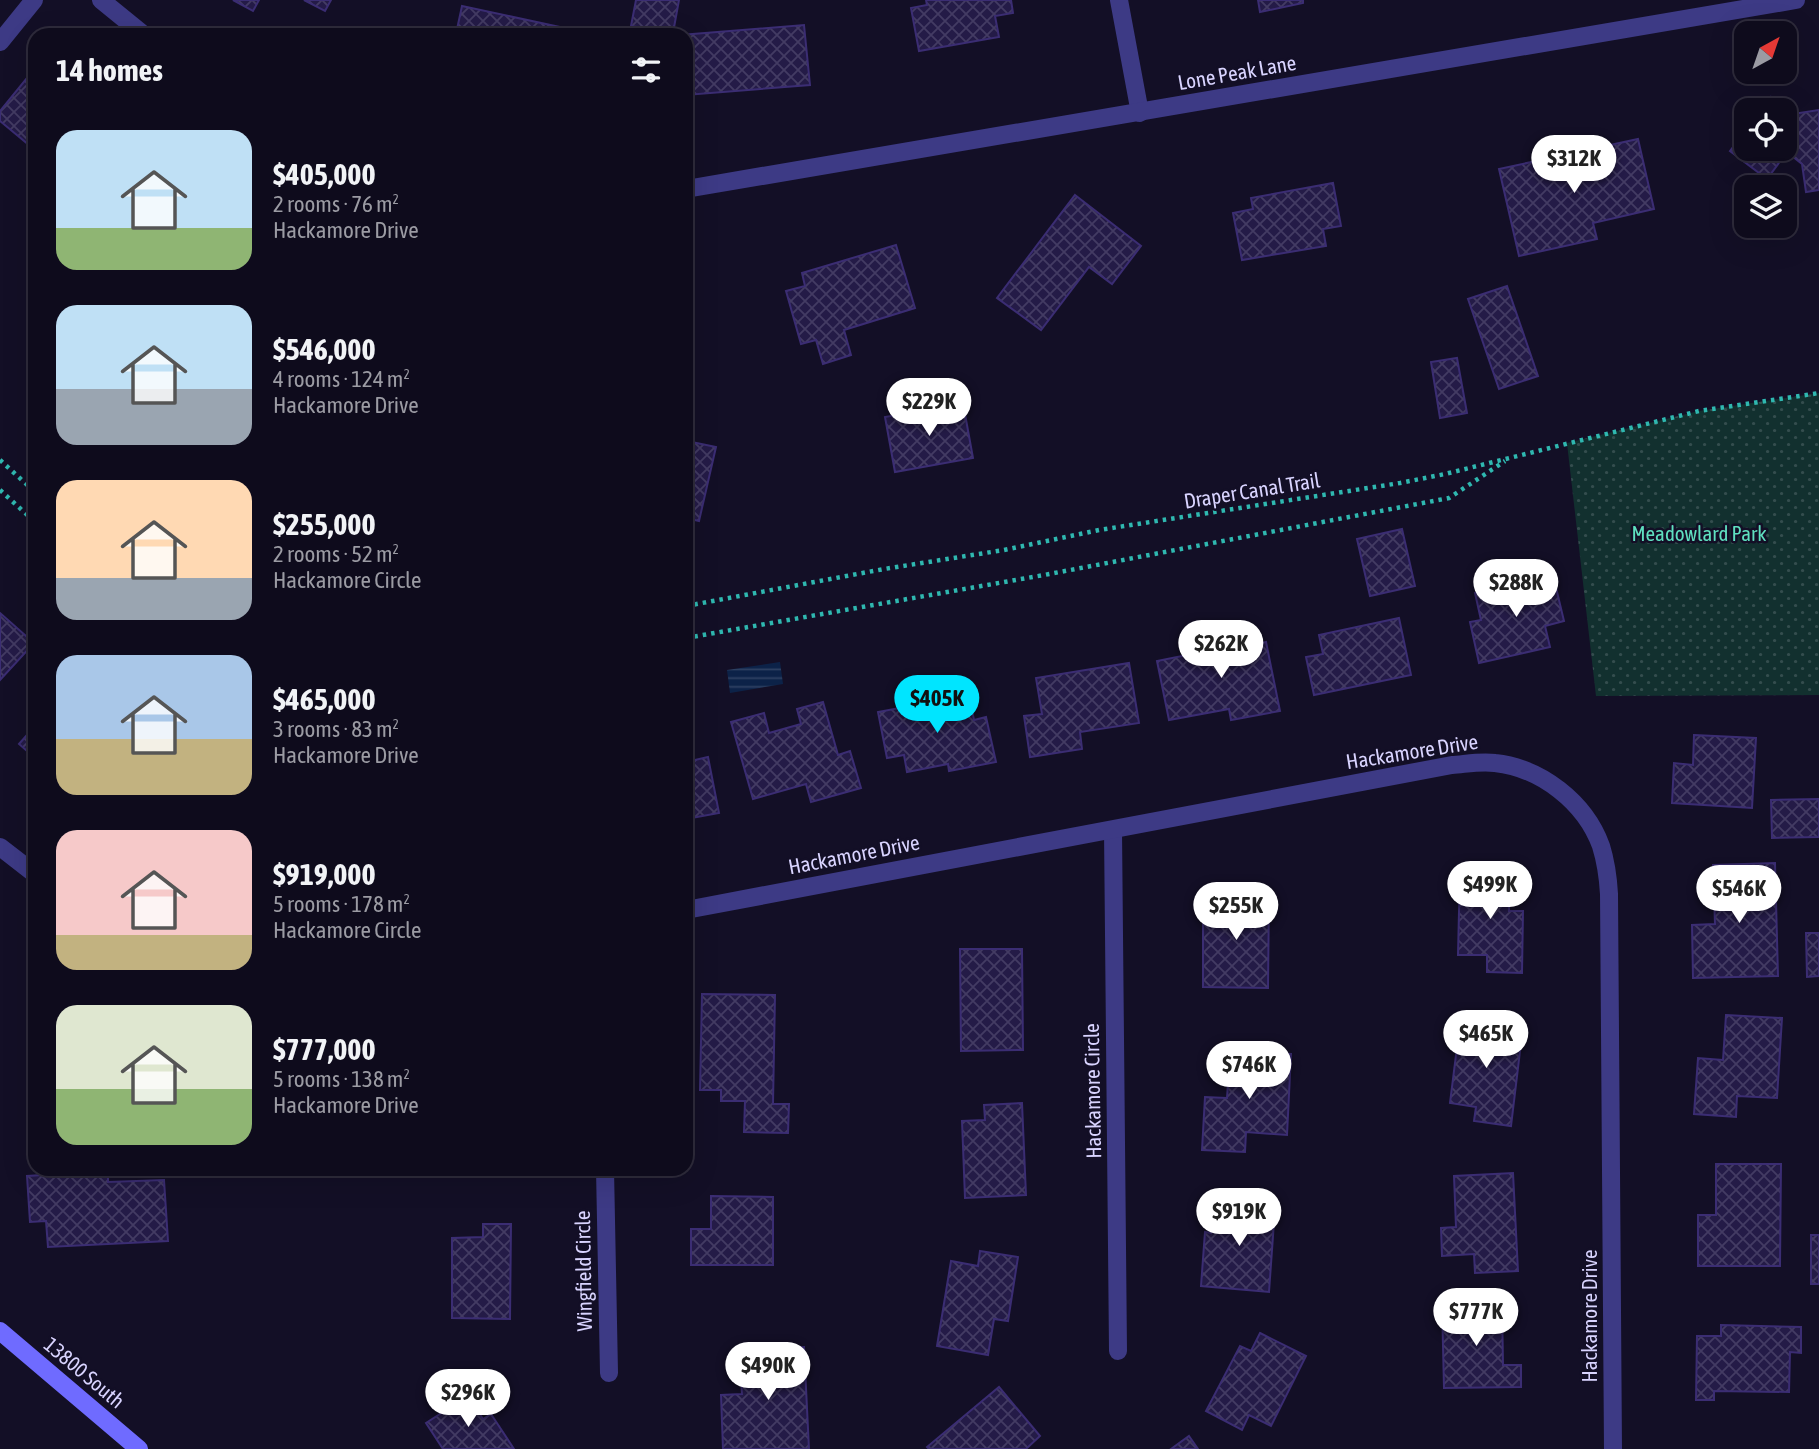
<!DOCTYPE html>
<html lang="en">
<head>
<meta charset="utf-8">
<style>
  :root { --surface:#0e0b1c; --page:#171425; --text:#f1f3f6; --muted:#9b9ba3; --line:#2e2b3b; --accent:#00e5ff }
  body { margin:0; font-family:"Asap Condensed",sans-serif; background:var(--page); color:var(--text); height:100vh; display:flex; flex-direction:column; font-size:26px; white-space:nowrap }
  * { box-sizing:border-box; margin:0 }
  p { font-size:23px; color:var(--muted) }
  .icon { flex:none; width:38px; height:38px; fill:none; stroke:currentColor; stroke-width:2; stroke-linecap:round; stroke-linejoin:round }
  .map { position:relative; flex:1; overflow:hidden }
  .details { position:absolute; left:28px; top:28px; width:665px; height:1148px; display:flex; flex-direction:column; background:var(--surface); border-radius:21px; box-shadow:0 7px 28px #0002,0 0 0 2px var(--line) }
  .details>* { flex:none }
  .needle { width:46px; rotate:40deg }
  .tools { position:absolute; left:1734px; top:21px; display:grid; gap:14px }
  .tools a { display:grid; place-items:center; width:63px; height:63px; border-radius:14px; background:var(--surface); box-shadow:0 7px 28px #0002,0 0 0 2px var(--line); font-size:35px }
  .price { position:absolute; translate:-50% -60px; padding:0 16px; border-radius:24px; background:#fff; color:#222; font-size:23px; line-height:46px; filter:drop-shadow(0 2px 4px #0008) }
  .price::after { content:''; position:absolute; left:50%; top:42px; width:21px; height:16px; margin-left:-10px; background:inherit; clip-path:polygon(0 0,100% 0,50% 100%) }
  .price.active { background:var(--accent); color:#111 }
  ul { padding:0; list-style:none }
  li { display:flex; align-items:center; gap:21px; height:175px; padding:0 28px }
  li span { display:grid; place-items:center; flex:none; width:196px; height:140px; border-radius:21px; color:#555 }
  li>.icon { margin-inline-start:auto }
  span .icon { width:84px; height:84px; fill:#fffc; stroke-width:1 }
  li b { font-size:30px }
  h2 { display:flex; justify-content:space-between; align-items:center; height:84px; padding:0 28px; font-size:30px }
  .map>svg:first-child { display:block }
  .grass { fill:url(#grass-dots) }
  .water { fill:url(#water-rules) }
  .building { fill:url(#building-cross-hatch); stroke:#3b2d73; stroke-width:2 }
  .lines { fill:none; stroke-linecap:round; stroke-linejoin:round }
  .path { stroke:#2fb8b0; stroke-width:4.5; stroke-dasharray:3.5 5; stroke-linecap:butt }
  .service { stroke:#3d3a85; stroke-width:18 }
  .minor { stroke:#3d3a85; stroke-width:18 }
  .secondary { stroke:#6f6bff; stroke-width:18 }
  .labels { text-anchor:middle; stroke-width:5; stroke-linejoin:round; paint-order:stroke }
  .street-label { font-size:21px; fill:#d9d4ff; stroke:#130f26 }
  .park-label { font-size:21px; fill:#5fe0c0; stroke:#130f26 }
</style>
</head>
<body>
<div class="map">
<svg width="1819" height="1449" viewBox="0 0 1819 1449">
  <defs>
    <pattern id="grass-dots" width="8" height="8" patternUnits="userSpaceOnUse" patternTransform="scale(1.75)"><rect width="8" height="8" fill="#12302f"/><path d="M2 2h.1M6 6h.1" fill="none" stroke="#344d4e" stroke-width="1.8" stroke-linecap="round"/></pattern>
    <pattern id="water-rules" width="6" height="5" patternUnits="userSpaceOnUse" patternTransform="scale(1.75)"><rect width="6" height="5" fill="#0c2248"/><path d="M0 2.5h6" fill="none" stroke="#2f4163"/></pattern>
    <pattern id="building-cross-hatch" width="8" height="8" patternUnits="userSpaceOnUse" patternTransform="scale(1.75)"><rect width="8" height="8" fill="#241b47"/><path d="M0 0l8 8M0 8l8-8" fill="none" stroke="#433b63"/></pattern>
  </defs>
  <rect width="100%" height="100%" fill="#130f26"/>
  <path class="grass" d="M1819,393v302l-223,1 -29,-253 132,-32z"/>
  <path class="water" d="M780,662l3,22 -53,9 -3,-23z"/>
  <g class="building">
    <path d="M233,0h26l-6,11z"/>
    <path d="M304,0h27l-6,11z"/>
    <path d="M636,0h43l-6,33 -42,-7z"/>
    <path d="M926,0h85l2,13 -18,3 4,21 -80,14 -8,-43 16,-3z"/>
    <path d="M1258,0h45v3l-43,9z"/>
    <path d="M462,6l98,21 -2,8h-113l1,-3 10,2z"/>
    <path d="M804,25l6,60 -124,10v-60h-6z"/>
    <path d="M27,78l8,7v65l-35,-29v-10z"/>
    <path d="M1771,97l22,17 26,-4v80l-13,2 -4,-28 -15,-12 -20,27 -37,-28 16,-21v19h39v-39h-24z"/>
    <path d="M1638,139l16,70 -61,14 4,16 -78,17 -20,-87z"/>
    <path d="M1333,183l8,43 -18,3 3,17 -84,14 -9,-47 20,-4 -2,-11z"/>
    <path d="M1075,195l66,51 -29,38 -23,-17 -48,63 -44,-32z"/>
    <path d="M896,245l19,63 -71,22 7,25 -28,9 -7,-24 -15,4 -15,-53 19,-5 -3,-13z"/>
    <path d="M1507,286l31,90 -39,13 -31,-90z"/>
    <path d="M1457,358l10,55 -27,5 -9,-56z"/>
    <path d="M963,403l10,55 -78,14 -10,-55z"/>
    <path d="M687,441l29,6 -17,74 -13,-3z"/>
    <path d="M1402,529l13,57 -45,10 -13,-57z"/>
    <path d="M1553,575l11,46 -19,5 5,21 -71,16 -9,-41 11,-2 -6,-27z"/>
    <path d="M0,613l34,30 -34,37z"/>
    <path d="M1399,618l12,57 -97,20 -8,-38 17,-3 -4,-19z"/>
    <path d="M1245,629l3,17 18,-4 14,69 -49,9 -2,-11 -60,11 -12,-59 60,-12 -3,-14z"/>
    <path d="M1129,663l10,60 -59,9 2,17 -52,8 -6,-41 18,-2 -6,-36z"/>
    <path d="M969,695l5,25 12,-3 10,45 -47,9 -1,-7 -41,8 -3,-17 -17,3 -9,-46z"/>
    <path d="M823,702l15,53 12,-4 11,37 -50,14 -5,-18 -53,15 -22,-77 33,-9 5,20 32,-9 -4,-15z"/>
    <path d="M35,726v32l-16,-14z"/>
    <path d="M1694,735l62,3 -4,70 -80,-5 2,-40 19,2z"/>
    <path d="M708,757l11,56 -33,6v-57z"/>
    <path d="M1819,799v38l-47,1 -1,-38z"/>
    <path d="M1775,863l3,113 -85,2 -1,-53 23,-1 -2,-59z"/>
    <path d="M1460,869l50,2 -1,40h14l-1,62 -35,-1v-17h-29z"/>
    <path d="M1203,896h66l-1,92 -65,-1z"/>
    <path d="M1806,933h13v43l-12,1z"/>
    <path d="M960,949h62l1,101 -62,1z"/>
    <path d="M702,994l73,1 -2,109h16l-1,29 -44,-1 1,-31h-24v-11h-21z"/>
    <path d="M1461,1015l47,6 -3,21 16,1 -10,83 -37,-5 2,-14 -26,-4z"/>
    <path d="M1726,1015l56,3 -5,80 -40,-2 -1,21 -42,-3 4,-56 25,2z"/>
    <path d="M1230,1051l61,3 -4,81 -41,-3 -1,20 -43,-2 3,-53 22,1z"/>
    <path d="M1022,1103l4,92 -61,3 -3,-77 23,-1 -1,-15z"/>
    <path d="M1716,1164h65l-1,102h-82v-51h18z"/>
    <path d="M108,1171v11l56,-2 4,61 -120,6 -2,-26 -16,1 -3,-46z"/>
    <path d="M1513,1173l5,98 -43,2 -1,-19 -32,2 -1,-28 15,-1 -2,-51z"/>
    <path d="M711,1196l62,1v68h-82v-36h20z"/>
    <path d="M1214,1203l61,5 -6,84 -68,-6 4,-54 6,1z"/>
    <path d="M483,1224h28l-1,95 -58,-1v-80l31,-1z"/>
    <rect x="1811" y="1235" width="8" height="49"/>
    <path d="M980,1251l38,6 -10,64 -14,-2 -6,36 -51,-9 14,-85 27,5z"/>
    <path d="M1502,1303l1,62h18v22l-77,1 -2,-84z"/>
    <path d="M1721,1325l80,2v26l-11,-1 -1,40 -75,-1v9h-18l1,-64h24z"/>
    <path d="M1260,1333l46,23 -35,70 -22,-11 -7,15 -36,-19 34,-65 11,5z"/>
    <path d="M804,1347l5,102h-86l-2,-54 21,-1 -3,-44z"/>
    <path d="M999,1387l41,49 -14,13h-97l-2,-2z"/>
    <path d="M468,1396l15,23 8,-5 23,35h-71l-17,-26z"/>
    <path d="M1189,1436l9,13h-27z"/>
  </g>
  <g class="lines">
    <g class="path">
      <path d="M0,460l35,32"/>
      <path d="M0,490l35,32"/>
      <path d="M686,606l198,-37 120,-19 95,-20 301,-47 45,-9 254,-63 120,-18"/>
      <path d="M686,638l358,-63 405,-77 56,-37"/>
    </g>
    <path class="service" d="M0,42l34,-42"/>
    <g class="minor">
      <path d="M101,0l43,35"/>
      <path d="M1119,0l21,113"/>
      <path d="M686,189l1110,-189"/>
      <path d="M1113,830l5,521"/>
      <path d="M0,847l35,27"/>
      <path d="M686,910l766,-145c14,-1 29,-4 43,-2 46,5 90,39 106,83 5,16 7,31 8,48l4,555"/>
      <path d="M605,1169l4,204"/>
    </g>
    <path class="secondary" d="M0,1331l139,118"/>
  </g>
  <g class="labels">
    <g class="street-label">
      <text transform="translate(1237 73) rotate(-10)" y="7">Lone Peak Lane</text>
      <text transform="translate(1252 491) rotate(-9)" y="7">Draper Canal Trail</text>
      <text transform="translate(1412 752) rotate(-9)" y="7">Hackamore Drive</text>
      <text transform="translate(854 855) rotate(-11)" y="7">Hackamore Drive</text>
      <text transform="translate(1093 1091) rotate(-91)" y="7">Hackamore Circle</text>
      <text transform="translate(584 1271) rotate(-91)" y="7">Wingfield Circle</text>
      <text transform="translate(1590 1316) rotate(-90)" y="7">Hackamore Drive</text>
      <text transform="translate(84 1373) rotate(40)" y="7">13800 South</text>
    </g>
    <g class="park-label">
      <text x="1699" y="541">Meadowlard Park</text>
    </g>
  </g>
</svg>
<div class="tools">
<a><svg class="needle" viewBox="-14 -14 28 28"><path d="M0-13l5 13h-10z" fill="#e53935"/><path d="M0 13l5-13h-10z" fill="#9b9ba3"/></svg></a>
<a><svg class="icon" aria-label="locate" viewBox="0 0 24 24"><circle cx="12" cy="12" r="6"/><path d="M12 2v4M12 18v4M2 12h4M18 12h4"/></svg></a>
<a><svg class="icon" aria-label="layers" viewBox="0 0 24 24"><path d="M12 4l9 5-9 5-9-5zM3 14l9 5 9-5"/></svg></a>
</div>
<b class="price" style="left:1574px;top:195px">$312K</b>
<b class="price" style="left:929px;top:438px">$229K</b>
<b class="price" style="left:1516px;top:619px">$288K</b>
<b class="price" style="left:1221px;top:680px">$262K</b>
<b class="price active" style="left:937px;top:735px">$405K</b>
<b class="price" style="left:1490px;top:921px">$499K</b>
<b class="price" style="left:1739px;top:925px">$546K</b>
<b class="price" style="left:1236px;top:942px">$255K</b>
<b class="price" style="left:1486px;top:1070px">$465K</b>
<b class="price" style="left:1249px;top:1101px">$746K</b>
<b class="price" style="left:1239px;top:1248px">$919K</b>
<b class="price" style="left:1476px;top:1348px">$777K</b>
<b class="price" style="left:768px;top:1402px">$490K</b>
<b class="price" style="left:468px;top:1429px">$296K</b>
<section class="details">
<h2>14 homes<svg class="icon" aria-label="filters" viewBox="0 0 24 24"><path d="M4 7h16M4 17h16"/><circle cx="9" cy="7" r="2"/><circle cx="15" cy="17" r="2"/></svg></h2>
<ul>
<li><span style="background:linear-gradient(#bfe0f5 70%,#8fb573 0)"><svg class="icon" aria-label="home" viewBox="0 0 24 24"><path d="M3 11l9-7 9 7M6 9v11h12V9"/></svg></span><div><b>$405,000</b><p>2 rooms · 76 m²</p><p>Hackamore Drive</p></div></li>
<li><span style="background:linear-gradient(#bfe0f5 60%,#9aa5b1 0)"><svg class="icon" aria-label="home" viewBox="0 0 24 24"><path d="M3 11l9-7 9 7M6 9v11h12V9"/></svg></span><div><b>$546,000</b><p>4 rooms · 124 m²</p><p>Hackamore Drive</p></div></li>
<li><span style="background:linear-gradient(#ffd9b3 70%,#9aa5b1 0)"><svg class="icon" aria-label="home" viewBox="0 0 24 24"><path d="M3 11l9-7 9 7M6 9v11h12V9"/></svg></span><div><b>$255,000</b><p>2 rooms · 52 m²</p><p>Hackamore Circle</p></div></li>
<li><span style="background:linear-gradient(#a9c7e8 60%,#c2b280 0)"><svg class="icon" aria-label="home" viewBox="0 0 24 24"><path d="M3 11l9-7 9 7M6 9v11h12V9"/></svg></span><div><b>$465,000</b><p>3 rooms · 83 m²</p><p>Hackamore Drive</p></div></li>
<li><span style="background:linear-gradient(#f6c9c9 75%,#c2b280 0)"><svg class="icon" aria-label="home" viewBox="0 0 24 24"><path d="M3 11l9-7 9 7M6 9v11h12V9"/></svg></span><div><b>$919,000</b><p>5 rooms · 178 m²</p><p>Hackamore Circle</p></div></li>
<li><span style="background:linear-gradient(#dfe7d0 60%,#8fb573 0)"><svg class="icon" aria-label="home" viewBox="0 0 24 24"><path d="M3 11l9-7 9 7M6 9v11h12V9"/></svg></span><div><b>$777,000</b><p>5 rooms · 138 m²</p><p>Hackamore Drive</p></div></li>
</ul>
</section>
</div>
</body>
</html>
